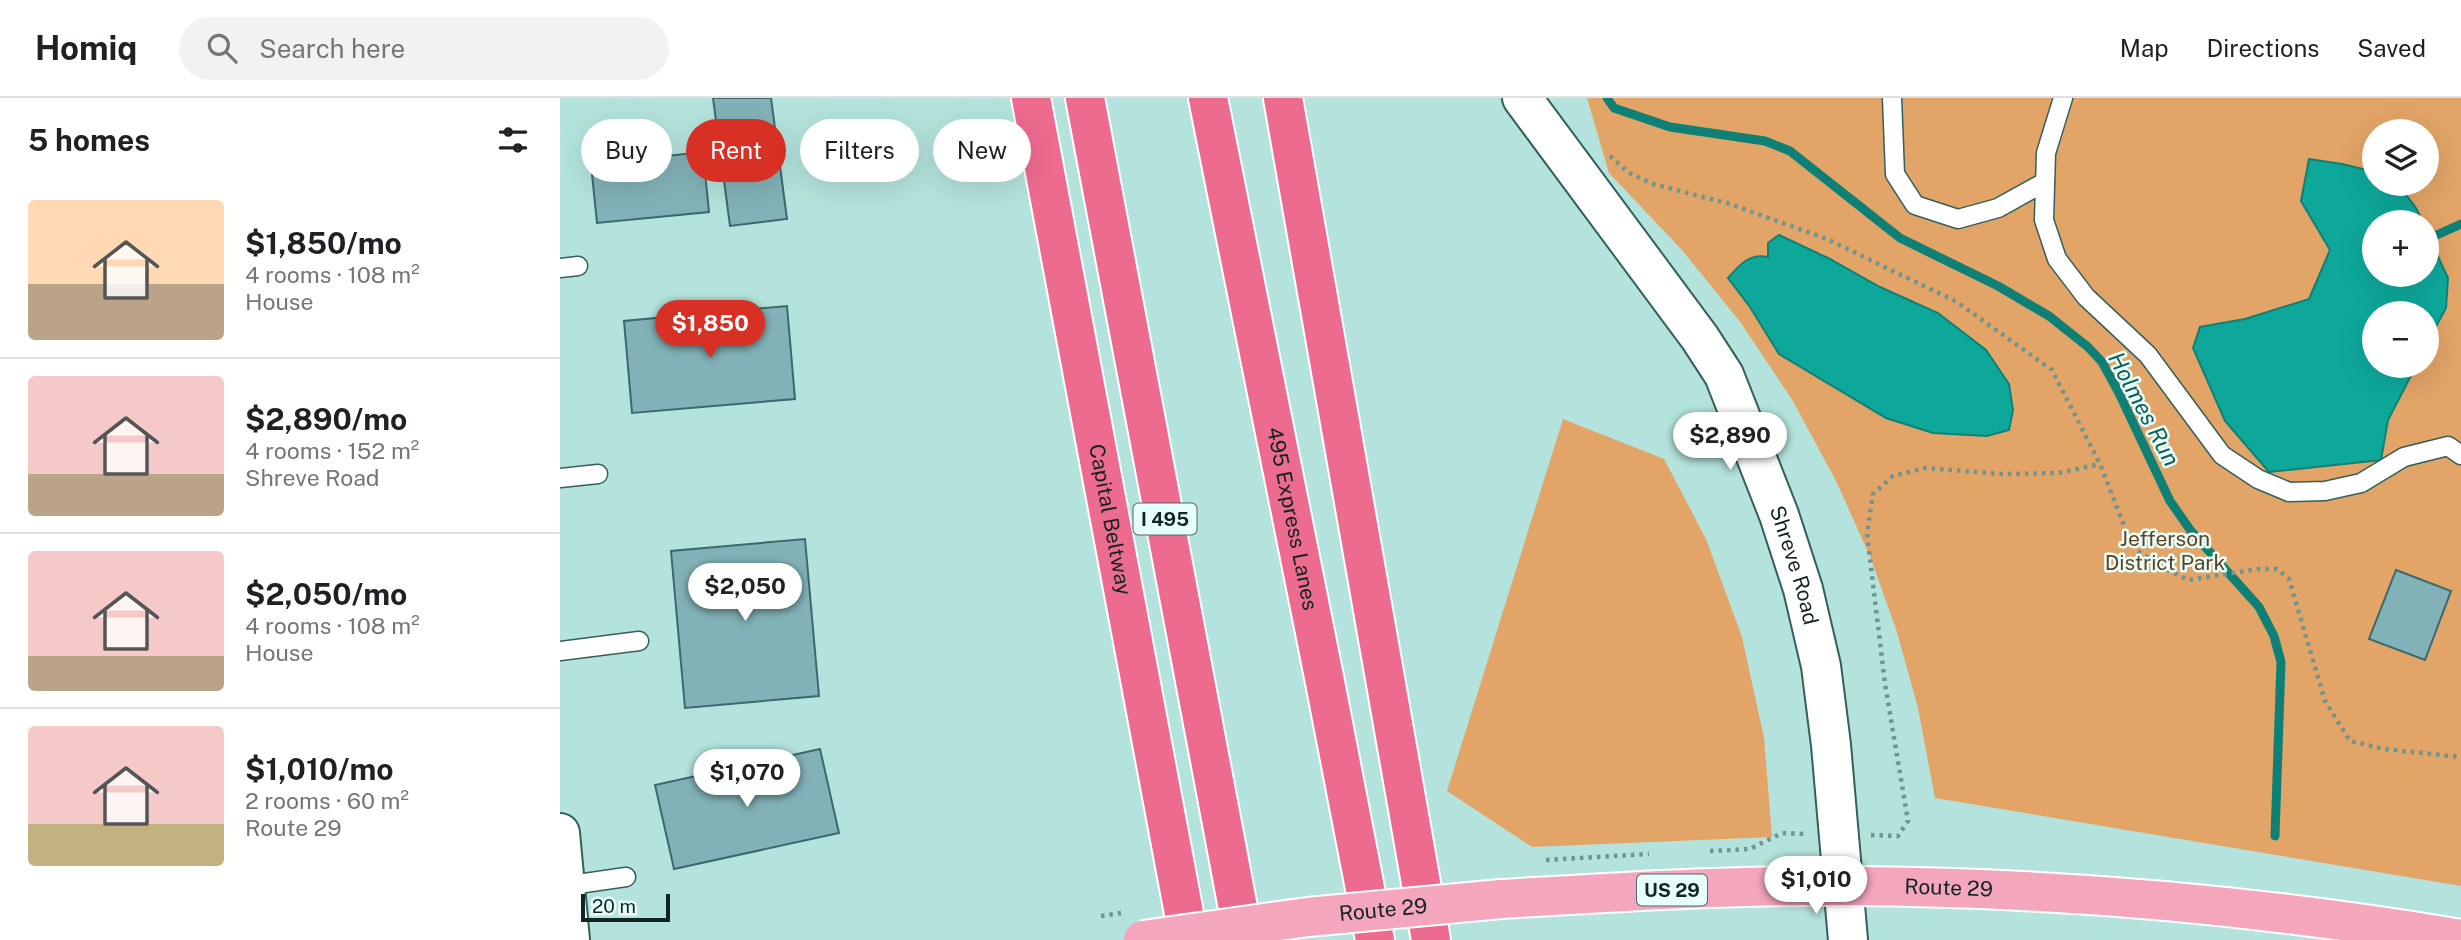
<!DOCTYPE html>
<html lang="en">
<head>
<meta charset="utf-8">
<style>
  :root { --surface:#fff; --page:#f2f2f2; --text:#202124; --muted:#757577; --line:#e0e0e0; --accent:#d93025 }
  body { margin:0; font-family:"Public Sans",sans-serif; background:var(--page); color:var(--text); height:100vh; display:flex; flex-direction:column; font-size:26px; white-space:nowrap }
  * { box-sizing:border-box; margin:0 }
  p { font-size:23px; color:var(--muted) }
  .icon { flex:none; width:38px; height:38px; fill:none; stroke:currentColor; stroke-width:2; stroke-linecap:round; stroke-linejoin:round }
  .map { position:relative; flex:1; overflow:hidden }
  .sheet { display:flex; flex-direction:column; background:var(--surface); width:560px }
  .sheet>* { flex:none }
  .banner { position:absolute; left:21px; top:21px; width:665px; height:63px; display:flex; gap:14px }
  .fabs { position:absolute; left:1802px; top:21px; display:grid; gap:14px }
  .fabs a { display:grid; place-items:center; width:77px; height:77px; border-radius:50%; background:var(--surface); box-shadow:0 7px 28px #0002; font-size:35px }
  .scale { position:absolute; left:21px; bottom:18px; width:89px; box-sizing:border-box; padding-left:7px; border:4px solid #112421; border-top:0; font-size:19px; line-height:24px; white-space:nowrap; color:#112421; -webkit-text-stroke:5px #e7fffb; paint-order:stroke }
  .price { position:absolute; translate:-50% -60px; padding:0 16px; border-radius:24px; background:#fff; color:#222; font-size:23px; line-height:46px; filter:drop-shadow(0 2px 4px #0008) }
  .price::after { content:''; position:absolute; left:50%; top:42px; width:21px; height:16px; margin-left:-10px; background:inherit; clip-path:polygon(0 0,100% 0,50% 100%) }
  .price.on { background:var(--accent); color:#fff }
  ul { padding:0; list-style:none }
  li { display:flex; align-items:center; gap:21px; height:175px; padding:0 28px }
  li+li { border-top:2px solid var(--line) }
  li span { display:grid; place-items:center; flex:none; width:196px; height:140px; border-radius:7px; color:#555 }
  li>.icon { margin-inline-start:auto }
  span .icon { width:84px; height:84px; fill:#fffc; stroke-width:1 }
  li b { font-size:30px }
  h2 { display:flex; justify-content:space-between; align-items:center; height:84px; padding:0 28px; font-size:30px }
  .tag { padding:0 24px; border-radius:32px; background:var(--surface); box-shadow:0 7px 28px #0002; font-size:24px; line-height:63px }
  .tag.on { background:var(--accent); color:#fff }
  header { display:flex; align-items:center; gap:42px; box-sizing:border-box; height:98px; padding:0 35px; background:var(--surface); border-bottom:2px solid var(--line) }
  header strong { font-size:33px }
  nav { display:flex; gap:38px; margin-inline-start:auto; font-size:24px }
  .search { width:490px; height:63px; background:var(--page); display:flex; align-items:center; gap:18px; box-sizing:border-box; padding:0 24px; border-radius:38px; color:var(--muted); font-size:26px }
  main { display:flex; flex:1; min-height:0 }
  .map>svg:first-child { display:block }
  .green { fill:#e2a467; fill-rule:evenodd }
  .water { fill:#0ea89b; stroke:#0f8076; stroke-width:2 }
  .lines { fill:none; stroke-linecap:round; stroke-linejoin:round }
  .stream { stroke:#0f8076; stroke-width:9 }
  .building { fill:#82b2b7; stroke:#3b696e; stroke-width:2 }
  .service-casing { stroke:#33605a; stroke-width:21 }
  .tertiary-casing { stroke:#33605a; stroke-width:42 }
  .secondary-casing { stroke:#33605a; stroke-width:42 }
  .primary-casing { stroke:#fff; stroke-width:42 }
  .motorway-casing { stroke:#fff; stroke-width:42 }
  .path { stroke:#70948f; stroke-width:4.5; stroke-dasharray:3.5 5; stroke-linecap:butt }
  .service { stroke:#fff; stroke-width:18 }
  .tertiary { stroke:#fff; stroke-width:38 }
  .secondary { stroke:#fff; stroke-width:38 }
  .primary { stroke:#f4a6bc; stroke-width:38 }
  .motorway { stroke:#ec6b8f; stroke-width:38 }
  .primary-bridge-casing { stroke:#fff; stroke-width:42; stroke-linecap:butt }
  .path-bridge { stroke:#70948f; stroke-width:4.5; stroke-dasharray:3.5 5; stroke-linecap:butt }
  .primary-bridge { stroke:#f4a6bc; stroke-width:38 }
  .labels { text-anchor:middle; stroke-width:5; stroke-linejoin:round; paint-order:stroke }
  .shield { fill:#e7fffb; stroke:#516662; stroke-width:2 }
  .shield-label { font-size:19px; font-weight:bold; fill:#112421 }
  .street-label { font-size:21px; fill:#112421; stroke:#e7fffb }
  .park-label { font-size:21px; fill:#63411d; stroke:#e7fffb }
  .water-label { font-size:23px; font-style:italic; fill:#135c55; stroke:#e7fffb }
</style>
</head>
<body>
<header>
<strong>Homiq</strong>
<div class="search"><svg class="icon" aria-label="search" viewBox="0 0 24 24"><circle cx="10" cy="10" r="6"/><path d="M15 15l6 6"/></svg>Search here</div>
<nav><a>Map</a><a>Directions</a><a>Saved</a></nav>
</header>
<main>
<section class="sheet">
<h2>5 homes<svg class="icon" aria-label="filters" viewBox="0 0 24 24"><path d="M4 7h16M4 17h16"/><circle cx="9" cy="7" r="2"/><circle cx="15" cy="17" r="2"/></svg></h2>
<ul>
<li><span style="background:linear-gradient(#ffd9b3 60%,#b9a48a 0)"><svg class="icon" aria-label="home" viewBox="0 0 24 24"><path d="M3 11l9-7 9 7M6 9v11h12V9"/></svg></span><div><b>$1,850/mo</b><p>4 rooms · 108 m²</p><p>House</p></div></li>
<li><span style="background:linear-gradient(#f6c9c9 70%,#b9a48a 0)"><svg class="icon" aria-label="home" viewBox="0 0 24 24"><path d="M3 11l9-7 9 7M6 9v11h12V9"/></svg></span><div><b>$2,890/mo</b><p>4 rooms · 152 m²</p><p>Shreve Road</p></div></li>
<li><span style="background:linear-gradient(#f6c9c9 75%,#b9a48a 0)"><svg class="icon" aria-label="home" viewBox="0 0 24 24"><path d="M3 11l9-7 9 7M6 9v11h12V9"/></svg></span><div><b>$2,050/mo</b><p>4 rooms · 108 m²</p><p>House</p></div></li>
<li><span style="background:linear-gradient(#f6c9c9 70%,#c2b280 0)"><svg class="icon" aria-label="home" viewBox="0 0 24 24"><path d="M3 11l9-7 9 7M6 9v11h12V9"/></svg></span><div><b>$1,010/mo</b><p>2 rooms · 60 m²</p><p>Route 29</p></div></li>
</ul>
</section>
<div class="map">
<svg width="1901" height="842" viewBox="0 0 1901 842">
  <rect width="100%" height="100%" fill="#b3e3dc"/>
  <g class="green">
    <path d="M1027,0h874v788l-526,-88 -17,-90 -21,-76 -26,-73 -34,-76 -44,-82 -52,-78 -59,-73 -73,-77zM1815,33h52v53h-52zM1815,124h52v53h-52zM1815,215h52v53h-52z"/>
    <path d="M1003,321l101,40 42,80 36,98 22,101 8,99 -240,10 -85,-56z"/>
  </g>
  <g class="water">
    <path d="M1749,61l33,5 33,8v12h23l18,24 7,14h-48v53h52v-42l21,45 -2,30 -19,35v-30h-52v53h41l-28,54 -7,40 -112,12 -44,-51 -32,-73 7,-21 45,-8 64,-20 21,-49 -29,-49z"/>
    <path d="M1219,137l49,23 52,29 58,26 48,37 23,34 4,26 -4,20 -22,6 -54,-3 -47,-15 -107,-64 -29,-47 -22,-29c12,-14 22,-25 40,-21v-14z"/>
  </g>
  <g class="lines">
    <g class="stream">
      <path d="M1047,0l7,10 56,19 95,14 25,10 110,87 98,48 51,30 39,31 14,15 17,31 51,108 21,30 68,76 15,29 7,26 -6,174"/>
      <path d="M1870,140l31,-14"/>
    </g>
  </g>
  <g class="building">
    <path d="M153,0h58l16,121 -57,7z"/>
    <path d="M143,54l6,60 -112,11 -6,-59z"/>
    <path d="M227,208l8,93 -163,14 -8,-92z"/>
    <path d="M245,441l14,157 -134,12 -14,-157z"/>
    <path d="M1836,472l55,21 -26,69 -56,-21z"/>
    <path d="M260,651l19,84 -165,36 -19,-84z"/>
  </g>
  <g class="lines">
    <defs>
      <g id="service">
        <path d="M1332,0l3,76 20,31 43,14 40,-11 47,-26"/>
        <path d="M1503,0l-17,55 -2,67 13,39 29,38 62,58 74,100 36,24 31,13 36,-1 36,-8 43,-26 44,-11 13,9"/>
        <path d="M0,170l18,-2"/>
        <path d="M0,380l38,-4"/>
        <path d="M0,553l79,-10"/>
        <path d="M4,788l62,-9"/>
      </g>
      <path id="tertiary" d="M0,735l10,107"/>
      <g id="secondary">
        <path id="s1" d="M962,0l178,240 24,37 55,140 24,74 18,77 10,79 17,195"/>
      </g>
      <g id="primary">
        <path id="s2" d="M941,801c115,-7 229,-14 344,-13 206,1 413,19 616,53"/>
      </g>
      <g id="motorway">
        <path id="s3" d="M471,0l158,842"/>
        <path d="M525,0l159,842"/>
        <path id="s4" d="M648,0l116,579 51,263"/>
        <path d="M723,0l148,842"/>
      </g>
    </defs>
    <use href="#service" class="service-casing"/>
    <use href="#tertiary" class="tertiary-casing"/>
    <use href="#secondary" class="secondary-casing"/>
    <use href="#primary" class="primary-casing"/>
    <use href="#motorway" class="motorway-casing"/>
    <g class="path">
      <path d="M1050,58l19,17 24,11 77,20 97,35 130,63 95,68 48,94 25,64 11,22 26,17 26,13 70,-11h19l12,10 36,122 25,40 34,8 77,8"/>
      <path d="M1311,737l27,1 10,-15 -23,-137 -18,-150 6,-40 20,-18 32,-8 77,6 57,-1 41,-9"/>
      <path d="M1150,753l40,-2 32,-16 24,1"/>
      <path d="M986,762l103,-6"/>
    </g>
    <use href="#service" class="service"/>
    <use href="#tertiary" class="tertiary"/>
    <use href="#secondary" class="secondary"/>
    <use href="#primary" class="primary"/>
    <use href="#motorway" class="motorway"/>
    <defs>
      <g id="primary-bridge">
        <path id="s5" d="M583,842l165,-23 193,-18"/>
      </g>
    </defs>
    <use href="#primary-bridge" class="primary-bridge-casing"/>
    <path class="path-bridge" d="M541,818l20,-3"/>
    <use href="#primary-bridge" class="primary-bridge"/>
  </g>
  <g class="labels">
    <g class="shield">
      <rect x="573.5" y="405.5" width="63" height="31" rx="5"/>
      <rect x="1077" y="776.5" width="70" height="31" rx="5"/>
    </g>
    <g class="shield-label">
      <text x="605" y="428">I 495</text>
      <text x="1112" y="799">US 29</text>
    </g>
    <g class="street-label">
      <text dy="7" stroke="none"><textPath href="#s3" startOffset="429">Capital Beltway</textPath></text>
      <text dy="7" stroke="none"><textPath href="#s4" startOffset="429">495 Express Lanes</textPath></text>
      <text dy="7" stroke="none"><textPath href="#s1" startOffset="546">Shreve Road</textPath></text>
      <text dy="7" stroke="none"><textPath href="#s2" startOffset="448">Route 29</textPath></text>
      <text dy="7" stroke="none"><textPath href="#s5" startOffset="242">Route 29</textPath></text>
    </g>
    <g class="park-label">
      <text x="1605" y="448">Jefferson<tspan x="1605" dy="24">District Park</tspan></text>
    </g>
    <g class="water-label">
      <text transform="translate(1584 311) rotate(62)" y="8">Holmes Run</text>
    </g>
  </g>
</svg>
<div class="fabs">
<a><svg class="icon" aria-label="layers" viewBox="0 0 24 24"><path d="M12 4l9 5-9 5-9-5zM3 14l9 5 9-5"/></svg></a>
<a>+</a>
<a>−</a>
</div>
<div class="scale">20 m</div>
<b class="price on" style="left:150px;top:262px">$1,850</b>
<b class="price" style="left:1170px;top:374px">$2,890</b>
<b class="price" style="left:185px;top:525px">$2,050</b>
<b class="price" style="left:187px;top:711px">$1,070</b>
<b class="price" style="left:1256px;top:818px">$1,010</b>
<div class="banner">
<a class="tag">Buy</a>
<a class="tag on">Rent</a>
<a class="tag">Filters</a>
<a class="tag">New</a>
</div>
</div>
</main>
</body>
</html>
